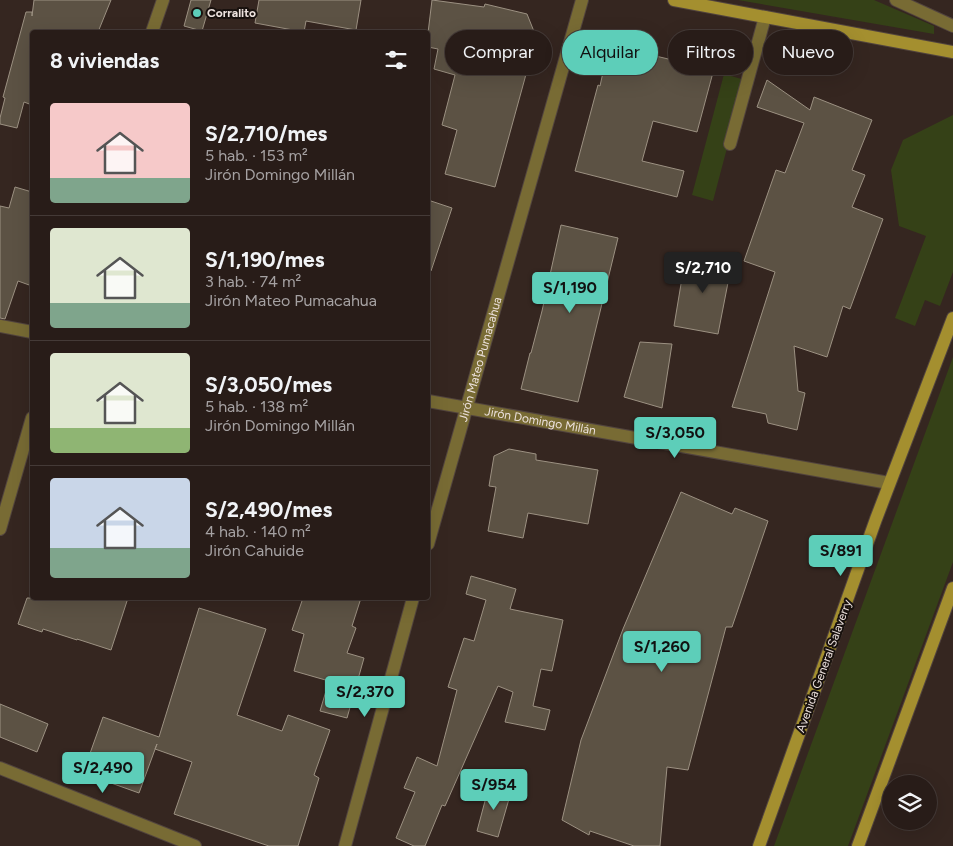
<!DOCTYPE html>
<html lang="es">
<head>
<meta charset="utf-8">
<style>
  :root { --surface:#281c18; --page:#302521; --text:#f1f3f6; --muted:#a5a1a2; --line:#443a37; --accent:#5dceb9 }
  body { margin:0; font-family:Figtree,sans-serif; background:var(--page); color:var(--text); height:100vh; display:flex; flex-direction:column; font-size:19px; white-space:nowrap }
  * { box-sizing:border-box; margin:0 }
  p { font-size:16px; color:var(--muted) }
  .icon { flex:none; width:28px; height:28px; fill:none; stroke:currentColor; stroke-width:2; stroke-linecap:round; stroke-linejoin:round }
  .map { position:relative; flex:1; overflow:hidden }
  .side { position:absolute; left:30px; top:30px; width:400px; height:570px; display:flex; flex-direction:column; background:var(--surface); border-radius:5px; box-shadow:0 5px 20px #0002,0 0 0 1px var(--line) }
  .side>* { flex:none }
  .banner { position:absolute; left:445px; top:30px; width:432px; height:45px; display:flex; gap:10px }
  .controls { position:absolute; left:882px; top:775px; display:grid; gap:10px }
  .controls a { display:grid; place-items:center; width:55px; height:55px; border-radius:50%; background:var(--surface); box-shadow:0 5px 20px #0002,0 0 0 1px var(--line); font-size:25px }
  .price { position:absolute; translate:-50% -42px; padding:0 11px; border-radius:5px; background:var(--accent); color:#111; font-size:16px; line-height:32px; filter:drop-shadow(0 1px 2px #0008) }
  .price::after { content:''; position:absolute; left:50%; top:30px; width:15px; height:11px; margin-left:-8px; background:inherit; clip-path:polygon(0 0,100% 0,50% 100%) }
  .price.current { background:#222; color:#fff }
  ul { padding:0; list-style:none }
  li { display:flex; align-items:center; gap:15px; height:125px; padding:0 20px }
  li+li { border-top:1px solid var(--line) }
  li span { display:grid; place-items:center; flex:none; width:140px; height:100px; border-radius:5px; color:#555 }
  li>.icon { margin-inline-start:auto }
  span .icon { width:60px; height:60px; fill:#fffc; stroke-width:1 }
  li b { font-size:21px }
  h2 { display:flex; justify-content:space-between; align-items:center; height:60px; padding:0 20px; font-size:21px }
  .chip { padding:0 18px; border-radius:22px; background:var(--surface); box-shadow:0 5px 20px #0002,0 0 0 1px var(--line); font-size:18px; line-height:45px }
  .chip.current { background:var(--accent); color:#111 }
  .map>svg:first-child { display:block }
  .green { fill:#354117 }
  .building { fill:#5c5244; stroke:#9c9182 }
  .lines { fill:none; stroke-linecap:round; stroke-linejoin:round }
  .lane-casing { stroke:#52443e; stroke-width:14 }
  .street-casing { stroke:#52443e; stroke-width:14 }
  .secondary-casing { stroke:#52443e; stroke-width:14 }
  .lane { stroke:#786b34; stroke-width:12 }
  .street { stroke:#786b34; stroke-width:12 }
  .secondary { stroke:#a48f2f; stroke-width:12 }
  .poi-dot { fill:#5dceb9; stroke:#18110e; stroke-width:2 }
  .labels { text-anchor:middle; stroke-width:4; stroke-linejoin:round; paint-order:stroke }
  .poi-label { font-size:12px; font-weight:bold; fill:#ede2de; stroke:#18110e; text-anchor:start }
  .street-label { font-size:12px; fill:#ede2de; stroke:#18110e }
</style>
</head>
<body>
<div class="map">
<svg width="953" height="846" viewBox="0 0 953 846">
  <rect width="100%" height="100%" fill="#352620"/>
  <g class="green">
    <path d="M738,0h136l60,26v8z"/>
    <path d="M724,74l21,6 -32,121 -21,-6z"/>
    <path d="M953,115v157l-13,34 -15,-6 -10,26 -20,-8 31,-82 -27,-10 -8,-56 12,-30z"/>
    <path d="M953,357v205l-105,284h-74z"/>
  </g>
  <g class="building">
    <path d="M34,0h77l-13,32h-66v73l-8,-3 -7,26 -17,-4v-6l5,-20 -2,-1 23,-85h6v4z"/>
    <path d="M191,0h20l-9,31 -18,-5z"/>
    <path d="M259,0h102l-5,30 -50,-9 -2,11 -49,-9z"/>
    <path d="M432,0l52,7 1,-3 42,10 8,20 -10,44 -30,109 -50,-13 12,-44 -15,-5 13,-50 -21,-6 4,-20 -10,-2v-14z"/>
    <path d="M609,45l72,17 1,-6 33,9 -18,67 -44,-11 -11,40 42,10 -7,26 -102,-26 23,-86 2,1z"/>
    <path d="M767,80l43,30 4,-13 58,23 -20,50 13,5 -13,32 31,12 -33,90 -7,-3 -16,51 -33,-11 4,45 7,2 -8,37 -29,-7 -2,-9 -34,-7 43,-135 -31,-11 32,-91 9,3 19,-50 -47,-16z"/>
    <path d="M15,187l17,5v94l-14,-5 -13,38 -5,-1v-112l9,2z"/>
    <path d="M428,200l24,8 -21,63 -3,-1z"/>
    <path d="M561,225l57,13 -40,164 -57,-13 9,-36h1l11,-42z"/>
    <path d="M686,254l46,8 -14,72 -44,-8z"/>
    <path d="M640,342l32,2 -10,64 -38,-11z"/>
    <path d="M509,449l27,5v6l62,10 -10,54 -60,-11 -5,25 -35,-7 8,-44 -7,-1 5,-30z"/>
    <path d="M681,492l51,22 3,-6 33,13 -36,106h-6l-38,143 -21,-3 -7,79h-26l-44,-15 -1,4 -27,-15 19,-80 42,-111z"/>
    <path d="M471,576l45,13 -6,20 53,11 -11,51 -11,-2 -8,37 17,4 -5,20 -40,-8 8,-30 -15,-6 -53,120 -3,-1 -17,41h-11l-18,-8 19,-46 -11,-4 13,-31 20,9 20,-76 -9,-3 16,-49 10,3 12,-41 -20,-6z"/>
    <path d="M27,598h101l-17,52 -34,-11v1l-34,-11 -1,3 -24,-8z"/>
    <path d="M303,598h58l-9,28 4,2 -9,25 17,5 -17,60 -27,-7 9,-30 -35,-10 10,-37 -12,-4z"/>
    <path d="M199,608l67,21 -29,86 45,16 6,-16 42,15 -16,45 5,3 -21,68h-29l-95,-32 18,-52 -37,-13 2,-5 -18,49 -56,-20 20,-56 56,20z"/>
    <path d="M0,704l48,20 -11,28 -37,-15z"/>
    <path d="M489,786l22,6 -13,45 -21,-6z"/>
  </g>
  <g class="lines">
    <defs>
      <path id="lane" d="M730,144l35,-127"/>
      <g id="street">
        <path d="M896,0l57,26"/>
        <path d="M152,32l11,-32"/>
        <path d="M0,326l32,6"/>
        <path id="s1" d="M428,401l461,82"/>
        <path d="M0,529l32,-111"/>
        <path id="s2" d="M428,544l154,-544"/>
        <path d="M0,768l195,78"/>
        <path d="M345,846l68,-248"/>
      </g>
      <g id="secondary">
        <path d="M674,0l279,52"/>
        <path d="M759,846l117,-327 77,-201"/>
        <path d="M858,846l95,-258"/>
      </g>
    </defs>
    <use href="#lane" class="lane-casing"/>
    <use href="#street" class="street-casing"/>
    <use href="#secondary" class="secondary-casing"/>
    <use href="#lane" class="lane"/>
    <use href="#street" class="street"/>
    <use href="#secondary" class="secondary"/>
  </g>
  <circle class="poi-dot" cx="197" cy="13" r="5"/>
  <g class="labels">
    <g class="poi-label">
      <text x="207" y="17">Corralito</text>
    </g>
    <g class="street-label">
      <text dy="4" stroke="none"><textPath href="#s2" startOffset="192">Jirón Mateo Pumacahua</textPath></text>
      <text dy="4" stroke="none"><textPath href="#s1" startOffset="114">Jirón Domingo Millán</textPath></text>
      <text transform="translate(824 666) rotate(-70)" y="4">Avenida General Salaverry</text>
    </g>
  </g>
</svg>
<div class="controls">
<a><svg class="icon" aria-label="layers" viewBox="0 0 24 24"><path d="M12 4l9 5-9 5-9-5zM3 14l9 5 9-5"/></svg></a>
</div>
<b class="price current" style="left:703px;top:294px">S/2,710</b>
<b class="price" style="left:570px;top:314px">S/1,190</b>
<b class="price" style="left:675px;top:459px">S/3,050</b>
<b class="price" style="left:841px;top:577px">S/891</b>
<b class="price" style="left:662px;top:673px">S/1,260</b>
<b class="price" style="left:365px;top:718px">S/2,370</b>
<b class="price" style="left:103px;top:794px">S/2,490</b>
<b class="price" style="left:494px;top:811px">S/954</b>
<div class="banner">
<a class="chip">Comprar</a>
<a class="chip current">Alquilar</a>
<a class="chip">Filtros</a>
<a class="chip">Nuevo</a>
</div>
<section class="side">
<h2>8 viviendas<svg class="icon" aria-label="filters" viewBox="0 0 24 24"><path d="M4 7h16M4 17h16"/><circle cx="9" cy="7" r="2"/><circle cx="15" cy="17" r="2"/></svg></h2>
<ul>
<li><span style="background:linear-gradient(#f6c9c9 75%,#7fa58c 0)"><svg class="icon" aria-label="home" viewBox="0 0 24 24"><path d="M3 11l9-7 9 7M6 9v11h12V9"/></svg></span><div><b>S/2,710/mes</b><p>5 hab. · 153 m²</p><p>Jirón Domingo Millán</p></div></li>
<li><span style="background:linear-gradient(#dfe7d0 75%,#7fa58c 0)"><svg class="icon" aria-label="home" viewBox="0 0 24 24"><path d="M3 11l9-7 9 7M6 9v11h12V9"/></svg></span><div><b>S/1,190/mes</b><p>3 hab. · 74 m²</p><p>Jirón Mateo Pumacahua</p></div></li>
<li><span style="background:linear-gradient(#dfe7d0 75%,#8fb573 0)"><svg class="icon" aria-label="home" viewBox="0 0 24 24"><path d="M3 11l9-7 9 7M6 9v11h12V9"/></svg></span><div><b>S/3,050/mes</b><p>5 hab. · 138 m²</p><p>Jirón Domingo Millán</p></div></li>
<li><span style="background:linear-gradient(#c9d6e8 70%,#7fa58c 0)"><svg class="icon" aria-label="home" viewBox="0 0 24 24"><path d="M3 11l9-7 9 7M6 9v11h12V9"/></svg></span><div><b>S/2,490/mes</b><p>4 hab. · 140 m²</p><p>Jirón Cahuide</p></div></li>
</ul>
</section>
</div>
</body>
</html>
